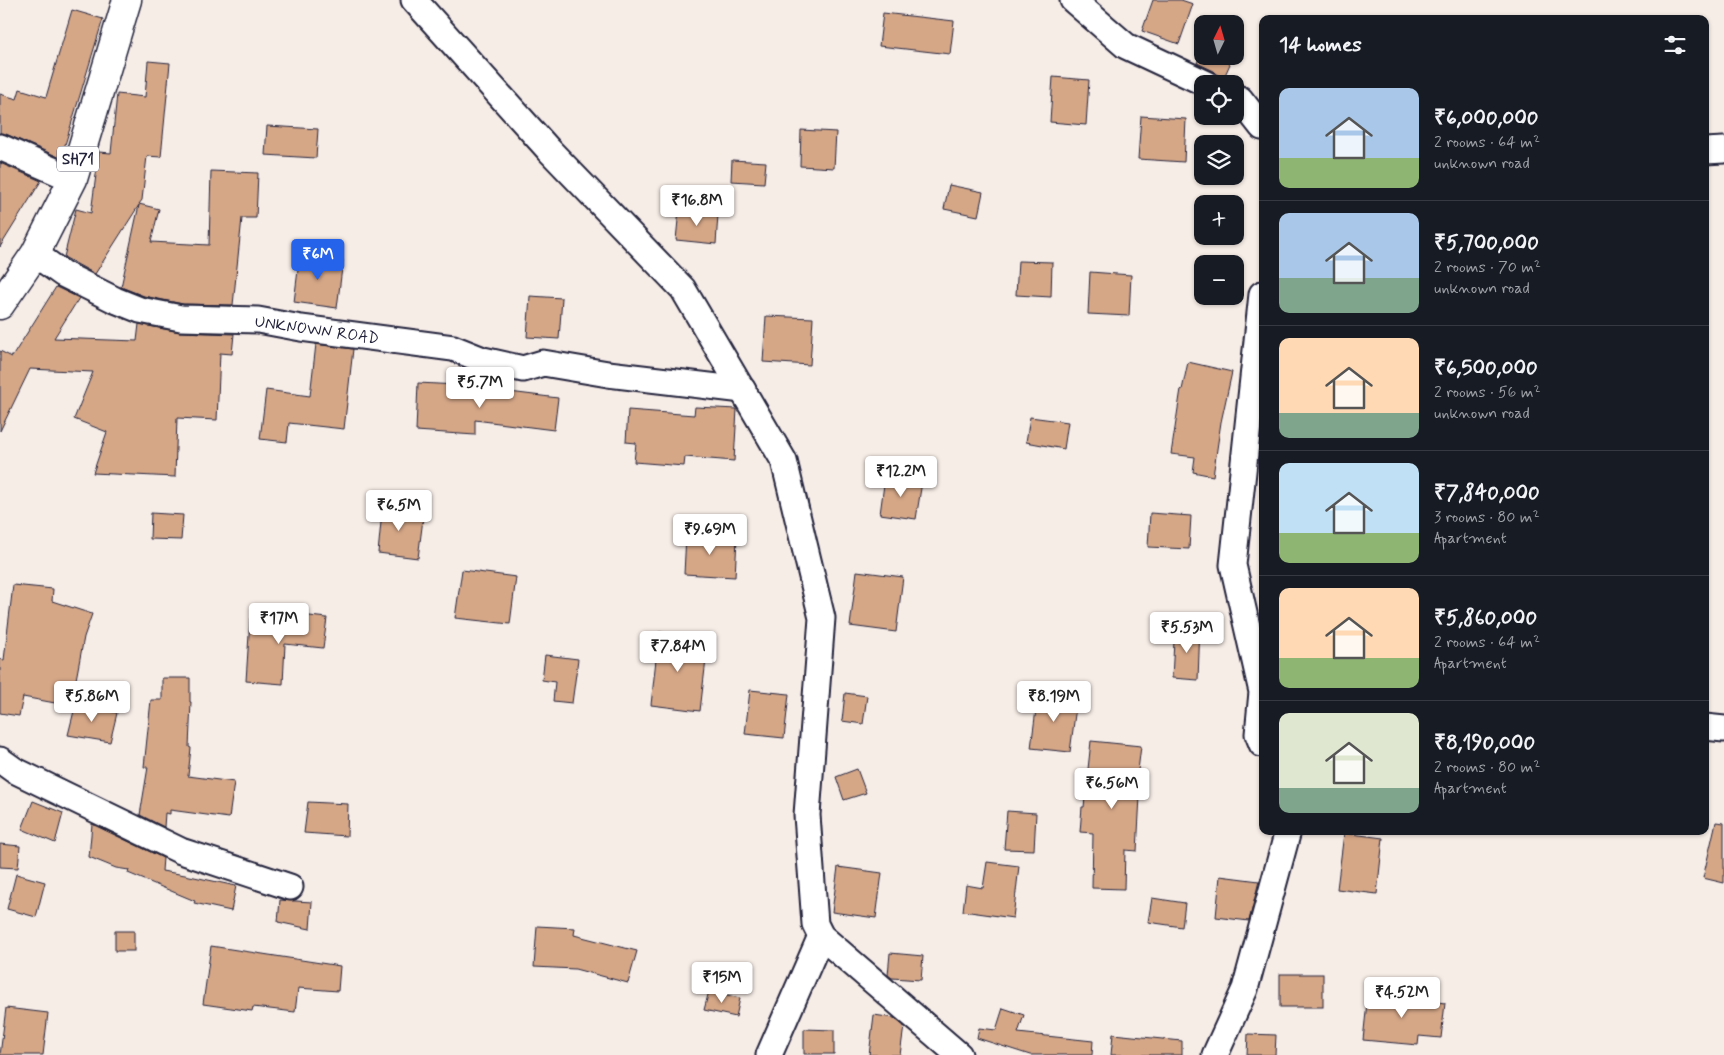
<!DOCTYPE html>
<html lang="en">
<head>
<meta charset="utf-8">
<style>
  :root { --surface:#171b24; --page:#20242c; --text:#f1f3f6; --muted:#9ea1a6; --line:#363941; --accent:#2563eb }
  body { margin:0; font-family:Mynerve,sans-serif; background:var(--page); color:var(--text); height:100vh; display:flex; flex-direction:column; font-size:19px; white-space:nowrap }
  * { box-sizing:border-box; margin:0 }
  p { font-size:16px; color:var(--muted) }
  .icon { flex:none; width:28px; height:28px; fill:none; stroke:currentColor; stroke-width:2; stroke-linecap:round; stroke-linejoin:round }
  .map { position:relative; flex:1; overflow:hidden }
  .details { position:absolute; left:1259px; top:15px; width:450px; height:820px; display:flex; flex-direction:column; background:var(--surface); border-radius:10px; box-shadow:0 1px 4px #0004 }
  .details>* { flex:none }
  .needle { width:32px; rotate:5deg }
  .controls { position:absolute; left:1194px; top:15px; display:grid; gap:10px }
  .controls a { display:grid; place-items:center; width:50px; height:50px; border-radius:10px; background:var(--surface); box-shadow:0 1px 4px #0004; font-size:25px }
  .price { position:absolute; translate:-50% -42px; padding:0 11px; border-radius:5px; background:#fff; color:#222; font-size:16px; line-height:32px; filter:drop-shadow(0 1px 2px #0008) }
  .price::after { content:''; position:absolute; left:50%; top:30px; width:15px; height:11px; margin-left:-8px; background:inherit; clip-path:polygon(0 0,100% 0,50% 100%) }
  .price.on { background:var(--accent); color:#fff }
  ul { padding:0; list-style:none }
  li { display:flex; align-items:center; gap:15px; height:125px; padding:0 20px }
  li+li { border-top:1px solid var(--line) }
  li span { display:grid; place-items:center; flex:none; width:140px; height:100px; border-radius:10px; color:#555 }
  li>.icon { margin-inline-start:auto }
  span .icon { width:60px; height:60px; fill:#fffc; stroke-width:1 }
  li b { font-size:21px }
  h2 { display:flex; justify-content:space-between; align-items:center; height:60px; padding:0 20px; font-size:21px }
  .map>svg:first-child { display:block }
  .building { fill:#d5a787; stroke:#22223b }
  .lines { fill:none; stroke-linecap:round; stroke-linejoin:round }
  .street-casing { stroke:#22223b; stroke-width:29 }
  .primary-casing { stroke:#22223b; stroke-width:31 }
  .street { stroke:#fff; stroke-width:25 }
  .primary { stroke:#fff; stroke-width:28 }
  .labels { text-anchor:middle; stroke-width:4.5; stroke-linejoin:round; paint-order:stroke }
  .shield { fill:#fff; stroke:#646476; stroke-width:1 }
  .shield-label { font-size:15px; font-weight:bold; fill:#22223b }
  .street-label { font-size:16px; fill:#22223b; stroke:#fff }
</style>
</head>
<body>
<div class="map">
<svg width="1724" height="1055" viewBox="0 0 1724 1055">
  <rect width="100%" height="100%" fill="#f7ede7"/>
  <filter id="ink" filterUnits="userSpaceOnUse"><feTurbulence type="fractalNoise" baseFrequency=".02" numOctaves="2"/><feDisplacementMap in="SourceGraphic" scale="10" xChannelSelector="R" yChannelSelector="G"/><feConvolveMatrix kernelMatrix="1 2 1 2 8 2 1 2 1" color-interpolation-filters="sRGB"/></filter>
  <g filter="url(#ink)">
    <g class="building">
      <path d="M1153,0h28l12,4 -14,40 -37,-13z"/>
      <path d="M72,10l31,9 -42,139 -55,-24 -6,-1v-39l17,5 3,-10 26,8z"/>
      <path d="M883,13l71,8 -4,33 -71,-8z"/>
      <path d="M1202,52v4h10l18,8 -9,20 -2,-8 -5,-5 -17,-8z"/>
      <path d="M148,61l22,2 -9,94 -14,-1 -5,44 -3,4 20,5 -8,33 58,3 2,-74 47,2 -2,45h-14l-9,87 -50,-1 -39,-8 -23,-9 18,-82 -44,69 -31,-17 12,-48 15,4 8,-61 12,1 6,-59 28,3z"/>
      <path d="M1053,77l36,3 -3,45 -36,-3z"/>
      <path d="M1141,116l45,3 -2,43 -46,-3z"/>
      <path d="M267,126l51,3 -2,29 -51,-3z"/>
      <path d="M801,130l35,2 -2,36 -34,-2z"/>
      <path d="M732,160l34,2 -2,21 -33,-2z"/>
      <path d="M0,163l41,18 -41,66z"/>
      <path d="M949,185l34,7 -5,24 -34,-7z"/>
      <path d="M679,210l39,4 -2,30 -40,-4z"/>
      <path d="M300,254l43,6 -6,48 -43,-6z"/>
      <path d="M1018,261l34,1 -1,35 -35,-2z"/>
      <path d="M1090,272l41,3 -2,41 -41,-2z"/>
      <path d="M56,287l23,11 -25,40 83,3 2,-17 41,8 54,2 -2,20 -12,-1 -3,67 -40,-2 -2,59 -82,-4 14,-41 -33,-13 19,-47 -63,-3 -30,62v-80l12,6z"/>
      <path d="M530,296l32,2 -3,41 -32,-2z"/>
      <path d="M766,316l47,2 -3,47 -47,-3z"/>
      <path d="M316,344l37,5 -9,80 -55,-6 -2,19 -27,-3 6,-49 44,6z"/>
      <path d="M1188,362l44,10 -11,50 -8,54 -20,-4 2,-15 -24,-3 10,-65 1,1z"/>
      <path d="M418,383l59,3v2l81,10 -4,32 -79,-10v15l-59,-4z"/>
      <path d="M695,407l42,2 -3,52 -49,-4 -1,9 -50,-4 2,-19 -10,-1 2,-32 66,5z"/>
      <path d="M1030,417l38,5 -4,27 -38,-7z"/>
      <path d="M885,477l37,5 -6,37 -36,-5z"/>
      <path d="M383,501l21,2 -1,13 20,3 -5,39 -40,-5z"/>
      <path d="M151,513l32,2 -2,25 -31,-1z"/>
      <path d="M1150,513l41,3 -2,33 -41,-2z"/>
      <path d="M686,535l51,3 -2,39 -51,-3z"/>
      <path d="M462,570l54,7 -6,47 -55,-6z"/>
      <path d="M857,571l46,6 -7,55 -46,-6z"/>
      <path d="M13,585l40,4 -1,12 40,13 -8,23 -13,69 -48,-9 -4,19 -19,-3v-54l4,1z"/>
      <path d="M301,615l26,3 -4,30 -38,-4 -2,40 -37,-3 4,-62 50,4z"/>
      <path d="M1180,625h20l-2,55 -26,-2 2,-37 6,1z"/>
      <path d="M659,632l33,3 -1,15 16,1 -7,60 -49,-6z"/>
      <path d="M545,655l33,4 -6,44 -19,-2 2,-19 -13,-2z"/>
      <path d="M162,678h28v24h1l-2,45 2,1 -3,28 46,6 -5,36 -59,-8v4l-5,-1 -1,14 -24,-12 8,-48h-4l7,-67h11z"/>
      <path d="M750,690l39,4 -5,44 -39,-4z"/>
      <path d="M845,693l22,3 -4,28 -21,-3z"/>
      <path d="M1038,694l39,5 -7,53 -39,-4z"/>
      <path d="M76,703l41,10 -7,29 -42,-7z"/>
      <path d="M1091,741l50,5 -6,49 5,1 -3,55 -12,-1 -1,39 -32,-1 1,-55 -13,-1 2,-25h2z"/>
      <path d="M857,769l9,24 -22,7 -8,-23z"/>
      <path d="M33,801l30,12 -8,30 -33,-14z"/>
      <path d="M308,802l40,2 -1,32 -43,-3z"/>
      <path d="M1007,811l29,2 -2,37 -30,-1z"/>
      <path d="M1716,822l8,1v60l-21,-5z"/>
      <path d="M92,824l71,34 -1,13 23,4 51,11 -5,25 -37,-8 1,-2 -67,-28 1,-3 -13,-2 -27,-11z"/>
      <path d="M1344,833l39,5 -6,56 -40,-5z"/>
      <path d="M0,844l20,2 -2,22 -18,-1z"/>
      <path d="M987,862l32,4 -6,52 -50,-7 3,-26 17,3z"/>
      <path d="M838,867l44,6 -6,45 -44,-6z"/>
      <path d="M16,874l29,8 -9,35 -29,-8z"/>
      <path d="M1220,876l39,5 -10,40 -33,-4z"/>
      <path d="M1152,898l33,5 -3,24 -34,-5z"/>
      <path d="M280,900l32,2 -2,27 -32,-7z"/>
      <path d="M537,926l38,2 -1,7 63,16 -9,32 -53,-14 -41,-2z"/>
      <rect x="115" y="931" width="19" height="20"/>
      <path d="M211,946l129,20 -2,25 -40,-3 -3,24 -42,-5 -1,4 -49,-7z"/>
      <path d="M890,953l33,3 -2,24 -29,-2 -4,-3z"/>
      <rect x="1280" y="974" width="43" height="33"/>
      <path d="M709,991l31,7 -4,19 -32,-7z"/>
      <path d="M1368,993l77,10 -4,35 -22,-2 -1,9 -55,-5z"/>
      <path d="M6,1008l42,5 -5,42h-43z"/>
      <path d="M1003,1008l21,7 -6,18 75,8 -1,14h-62l-53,-17 2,-10 17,2z"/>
      <path d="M874,1015l20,3 10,8 -4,29h-31z"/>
      <path d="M804,1029l30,1v24h-30z"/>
      <path d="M1113,1034l69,7v14h-71z"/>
      <path d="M1248,1034l28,1 -1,20h-28z"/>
    </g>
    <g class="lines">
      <defs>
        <g id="street">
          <path d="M414,0l135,150 134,139 101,172 38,157 -15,197 8,109 6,12 138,119"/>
          <path d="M1073,0l53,46 81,38"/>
          <path d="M1235,97l5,2 22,28"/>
          <path d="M0,147l73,32"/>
          <path d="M1705,151l19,-1"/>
          <path d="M35,254l28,20 52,26 25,10 41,8 77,2 43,8 152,20 30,12 40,9 20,-6 65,11 135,16"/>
          <path d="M1262,294l-29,271 29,127 -4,42 4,10"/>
          <path d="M1705,727l19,2"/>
          <path d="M0,760l14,10 167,81 109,36"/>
          <path d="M769,1055l52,-119"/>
          <path d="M1215,1055l30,-66 43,-158"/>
        </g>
        <path id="primary" d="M0,305l35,-51 38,-75 54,-179"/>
      </defs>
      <use href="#street" class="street-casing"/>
      <use href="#primary" class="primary-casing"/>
      <use href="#street" class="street"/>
      <use href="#primary" class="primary"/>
    </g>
  </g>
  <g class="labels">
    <rect class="shield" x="57" y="146.5" width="42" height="25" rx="4"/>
    <g class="shield-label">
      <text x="78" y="164">SH71</text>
    </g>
    <g class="street-label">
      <text transform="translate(317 329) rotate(8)" y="6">UNKNOWN ROAD</text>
    </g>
  </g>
</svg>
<div class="controls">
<a><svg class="needle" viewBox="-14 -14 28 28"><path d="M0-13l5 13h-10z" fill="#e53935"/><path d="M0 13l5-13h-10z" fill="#9ea1a6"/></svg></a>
<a><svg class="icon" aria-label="locate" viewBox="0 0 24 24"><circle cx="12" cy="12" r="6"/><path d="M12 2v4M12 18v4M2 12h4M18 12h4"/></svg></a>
<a><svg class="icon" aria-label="layers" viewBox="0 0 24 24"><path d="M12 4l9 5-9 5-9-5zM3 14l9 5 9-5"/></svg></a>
<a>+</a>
<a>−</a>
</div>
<b class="price" style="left:697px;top:227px">₹16.8M</b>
<b class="price on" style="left:318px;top:281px">₹6M</b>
<b class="price" style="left:480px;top:409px">₹5.7M</b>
<b class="price" style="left:901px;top:498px">₹12.2M</b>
<b class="price" style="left:399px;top:532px">₹6.5M</b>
<b class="price" style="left:710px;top:556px">₹9.69M</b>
<b class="price" style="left:279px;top:645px">₹17M</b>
<b class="price" style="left:1187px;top:654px">₹5.53M</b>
<b class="price" style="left:678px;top:673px">₹7.84M</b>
<b class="price" style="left:92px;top:723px">₹5.86M</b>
<b class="price" style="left:1054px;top:723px">₹8.19M</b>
<b class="price" style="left:1112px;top:810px">₹6.56M</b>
<b class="price" style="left:722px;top:1004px">₹15M</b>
<b class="price" style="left:1402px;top:1019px">₹4.52M</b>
<section class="details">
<h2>14 homes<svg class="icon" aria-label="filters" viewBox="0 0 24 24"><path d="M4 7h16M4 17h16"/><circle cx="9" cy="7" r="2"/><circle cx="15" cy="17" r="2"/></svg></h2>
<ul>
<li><span style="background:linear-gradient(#a9c7e8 70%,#8fb573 0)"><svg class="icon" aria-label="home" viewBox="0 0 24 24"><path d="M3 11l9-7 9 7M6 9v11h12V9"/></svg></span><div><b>₹6,000,000</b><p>2 rooms · 64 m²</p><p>unknown road</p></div></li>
<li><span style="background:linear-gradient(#a9c7e8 65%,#7fa58c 0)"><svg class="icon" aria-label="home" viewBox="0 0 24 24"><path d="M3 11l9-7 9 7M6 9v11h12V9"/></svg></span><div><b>₹5,700,000</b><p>2 rooms · 70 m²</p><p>unknown road</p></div></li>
<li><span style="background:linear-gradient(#ffd9b3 75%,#7fa58c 0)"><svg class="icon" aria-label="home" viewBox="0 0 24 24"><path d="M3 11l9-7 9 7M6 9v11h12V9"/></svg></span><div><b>₹6,500,000</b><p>2 rooms · 56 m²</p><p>unknown road</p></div></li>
<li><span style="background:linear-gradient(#bfe0f5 70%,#8fb573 0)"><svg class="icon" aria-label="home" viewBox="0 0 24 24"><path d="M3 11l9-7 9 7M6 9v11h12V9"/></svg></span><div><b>₹7,840,000</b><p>3 rooms · 80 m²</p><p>Apartment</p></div></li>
<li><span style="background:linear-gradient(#ffd9b3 70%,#8fb573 0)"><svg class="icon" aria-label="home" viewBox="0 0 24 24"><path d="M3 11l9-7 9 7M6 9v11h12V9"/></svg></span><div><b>₹5,860,000</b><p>2 rooms · 64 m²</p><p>Apartment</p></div></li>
<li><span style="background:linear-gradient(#dfe7d0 75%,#7fa58c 0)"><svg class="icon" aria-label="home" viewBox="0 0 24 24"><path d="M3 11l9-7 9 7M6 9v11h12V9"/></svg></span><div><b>₹8,190,000</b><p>2 rooms · 80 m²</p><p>Apartment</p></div></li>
</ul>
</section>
</div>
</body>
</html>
